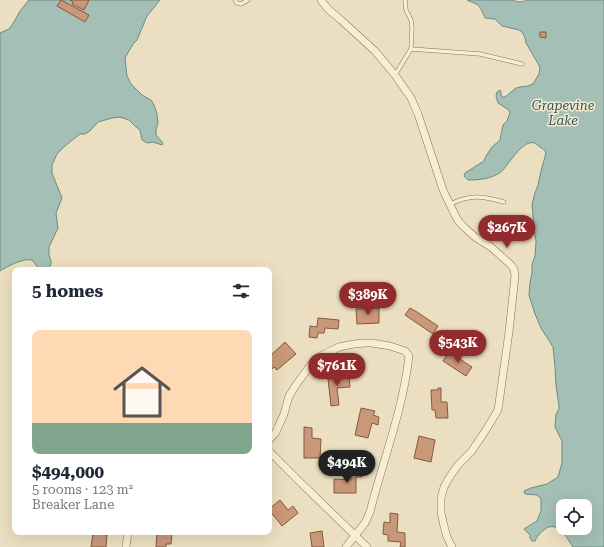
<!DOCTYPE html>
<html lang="en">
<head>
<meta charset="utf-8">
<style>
  :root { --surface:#fff; --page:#f2f2f3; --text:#1f2937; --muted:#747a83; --line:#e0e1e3; --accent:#922b2e }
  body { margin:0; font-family:"Roboto Serif",serif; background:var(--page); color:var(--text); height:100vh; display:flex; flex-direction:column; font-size:15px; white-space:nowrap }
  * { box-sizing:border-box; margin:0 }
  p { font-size:13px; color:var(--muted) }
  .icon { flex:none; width:22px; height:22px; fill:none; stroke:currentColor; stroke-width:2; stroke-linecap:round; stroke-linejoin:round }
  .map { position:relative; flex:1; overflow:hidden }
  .details { position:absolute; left:12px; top:267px; width:260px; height:268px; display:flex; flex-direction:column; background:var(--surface); border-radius:8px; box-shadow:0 4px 16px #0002 }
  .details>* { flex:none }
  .tools { position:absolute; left:556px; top:499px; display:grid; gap:8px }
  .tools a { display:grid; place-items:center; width:36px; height:36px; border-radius:8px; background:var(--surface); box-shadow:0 4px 16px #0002; font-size:20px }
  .price { position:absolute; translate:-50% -34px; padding:0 9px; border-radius:14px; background:var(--accent); color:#fff; font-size:13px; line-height:26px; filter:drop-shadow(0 1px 2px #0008) }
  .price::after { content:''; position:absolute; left:50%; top:24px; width:12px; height:9px; margin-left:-6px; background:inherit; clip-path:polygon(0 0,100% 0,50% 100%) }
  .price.active { background:#222; color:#fff }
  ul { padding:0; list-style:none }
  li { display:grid; align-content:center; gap:8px; height:212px; padding:0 20px }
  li+li { border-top:1px solid var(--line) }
  li span { display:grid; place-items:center; height:124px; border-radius:8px; color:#555 }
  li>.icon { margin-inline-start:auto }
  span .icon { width:72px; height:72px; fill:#fffc; stroke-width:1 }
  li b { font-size:17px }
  h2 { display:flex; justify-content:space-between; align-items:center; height:48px; padding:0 20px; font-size:17px }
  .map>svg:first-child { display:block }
  .water { fill:#a4bfb6; stroke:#6b8c83; fill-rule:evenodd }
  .building { fill:#c99878; stroke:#845940 }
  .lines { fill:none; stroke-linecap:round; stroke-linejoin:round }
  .service-casing { stroke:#857059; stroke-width:4.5 }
  .minor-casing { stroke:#857059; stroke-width:8 }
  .service { stroke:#f7ecd4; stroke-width:3.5 }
  .minor { stroke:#f7ecd4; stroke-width:7 }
  .labels { text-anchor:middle; stroke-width:3; stroke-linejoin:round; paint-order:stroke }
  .water-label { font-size:13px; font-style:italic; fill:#2d5551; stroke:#f4e9d1 }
</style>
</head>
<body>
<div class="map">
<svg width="604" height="547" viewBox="0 0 604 547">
  <rect width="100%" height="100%" fill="#ecdfc1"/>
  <g class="water">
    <path d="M29,0h131l-13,16 -10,24 -4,4 -8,14 2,18 4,8 11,11 9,5 3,5 3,9 1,9 -2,7v5l7,8 -1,2 -9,-3 -6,1 -5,-3 -2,-10 -5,-4 -6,-6 -9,-3 -8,1 -14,4 -8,9 -5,3h-5l-14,11 -9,9 -5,11v8l10,25 -6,15 2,15 -9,19v8l2,6v4l-5,5h-6l-8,-10c-9,-2 -24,6 -32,11v-238l9,-4 5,-7 6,-11z"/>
    <path d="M467,0h45c5,2 10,3 14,0h78v547h-31c-6,-9 -15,-27 -28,-18 -5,4 -8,7 -10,12h-3l-2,-3v-3l-6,-6 13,-8 4,-10v-12l-4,-4 -12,-1 -1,-3 7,-3 16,-4 11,-7 4,-14v-22l-7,-14 1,-13 3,-5v-3l-3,-21 -1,-18 -2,-20 -12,-19 -6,-14 -6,-19 1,-12 2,-10v-9l3,-8 1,-15 -2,-12 -2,-25 3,-11 3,-8 3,-14 5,-18c-2,-4 -3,-4 -6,-6 -2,-1 -3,-3 -5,-4 -13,-4 -26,22 -34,29 -10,7 -22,8 -33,8l-4,-4 1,-3 19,-12 2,-5 6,-9 8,-7 3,-15 4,-4 3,-8 -1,-3 -11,-7 -2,-7 1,-4 3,-2 1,2v3l1,2h3l11,-9 4,-1 8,-1 5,-2 6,-10 1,-7 -11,-19 -3,-5 -1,-5 -2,-5 -4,-3 -17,-4 -7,-7 -10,-1c-2,-4 -4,-12 -9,-14 -3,-2 -6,-2 -9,-4zM563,506h22v22h-22z"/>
  </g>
  <g class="building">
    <path d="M61,0l28,15 -4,7 -28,-16z"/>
    <path d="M70,0h19l-5,10 -12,-6 1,-2z"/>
    <path d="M540,32h6v6l-6,-1z"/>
    <path d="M379,308v15l-22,1 -1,-15z"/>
    <path d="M410,308l7,4 21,14 -5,8 -28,-19z"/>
    <path d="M318,318l21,2 -1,9 -13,-1 -1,5h-6l-1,5 -8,-1 1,-11 7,1z"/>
    <path d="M285,342l11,12 -19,16 -3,-3 -5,5v-15z"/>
    <path d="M449,352l23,15 -6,9 -23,-15z"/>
    <path d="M340,372l1,5 8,-1 1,11 -13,1 2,17 -8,1 -3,-27 7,-1v-5z"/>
    <path d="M438,388h3v14h6l1,16h-12l-1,-8h-3l-1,-20h7z"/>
    <path d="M361,408l14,3 -2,4 6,2 -1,8 -6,-2 -4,15 -13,-3z"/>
    <path d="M304,427l8,1v10l9,1 -1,19h-16z"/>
    <path d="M419,436l16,4 -4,22 -17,-4z"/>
    <path d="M354,470h8v7h-6v16h-22v-14l17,1v-5h4z"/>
    <path d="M280,500l8,10 5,-4 5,7 -16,13 -13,-16v-1z"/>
    <path d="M390,513l8,1 -1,18 8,1v14h-5l1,-5 -13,-1v-6l-5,-1 1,-12 6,1z"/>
    <path d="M322,531l2,16h-12l-2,-14z"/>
    <path d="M157,532h15l-1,12h-5v3h-10z"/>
    <path d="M93,533l14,2 -1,12h-15z"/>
  </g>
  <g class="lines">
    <defs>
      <g id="service">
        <path d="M235,0l2,3 4,1 7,-4"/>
        <path d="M411,49l69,5 42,10"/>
        <path d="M395,75l16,-26 1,-21 -1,-8 -5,-10 -1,-10"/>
        <path d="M450,204c22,-10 31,-8 54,-2"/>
      </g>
      <g id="minor">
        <path d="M321,0l7,9 13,11 34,31 20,24 16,23 7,16 25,76 13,27 4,6 5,5 10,9 16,10 19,17 4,5 1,7 -6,56 -11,78 -14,23 -13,19 -13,13 -9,13 -5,9 -3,11v15l3,13 3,11 5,10"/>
        <path d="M269,440l7,-8 3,-7 5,-11 5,-18 7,-11 19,-26 24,-12 15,-3 11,-1h7l18,3 15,5 4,5c-6,54 -26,104 -39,156l-5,11 -19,24"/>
        <path d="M269,451l32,32 66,64"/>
        <path d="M126,547l2,-15"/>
      </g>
    </defs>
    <use href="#service" class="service-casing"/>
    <use href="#minor" class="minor-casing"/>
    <use href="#service" class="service"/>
    <use href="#minor" class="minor"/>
  </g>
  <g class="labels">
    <g class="water-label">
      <text x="563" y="110">Grapevine<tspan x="563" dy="15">Lake</tspan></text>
    </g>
  </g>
</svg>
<div class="tools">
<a><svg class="icon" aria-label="locate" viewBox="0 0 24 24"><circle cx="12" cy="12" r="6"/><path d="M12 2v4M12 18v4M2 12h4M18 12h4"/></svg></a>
</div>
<b class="price" style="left:507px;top:249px">$267K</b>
<b class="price" style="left:368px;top:316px">$389K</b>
<b class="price" style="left:458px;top:364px">$543K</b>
<b class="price" style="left:337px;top:387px">$761K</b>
<b class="price active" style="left:347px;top:484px">$494K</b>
<section class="details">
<h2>5 homes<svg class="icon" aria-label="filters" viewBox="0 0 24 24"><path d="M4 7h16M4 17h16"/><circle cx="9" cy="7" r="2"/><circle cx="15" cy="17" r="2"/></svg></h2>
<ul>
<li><span style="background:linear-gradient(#ffd9b3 75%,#7fa58c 0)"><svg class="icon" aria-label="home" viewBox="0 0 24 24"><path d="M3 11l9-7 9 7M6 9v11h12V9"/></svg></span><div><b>$494,000</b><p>5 rooms · 123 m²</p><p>Breaker Lane</p></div></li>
</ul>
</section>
</div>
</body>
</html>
